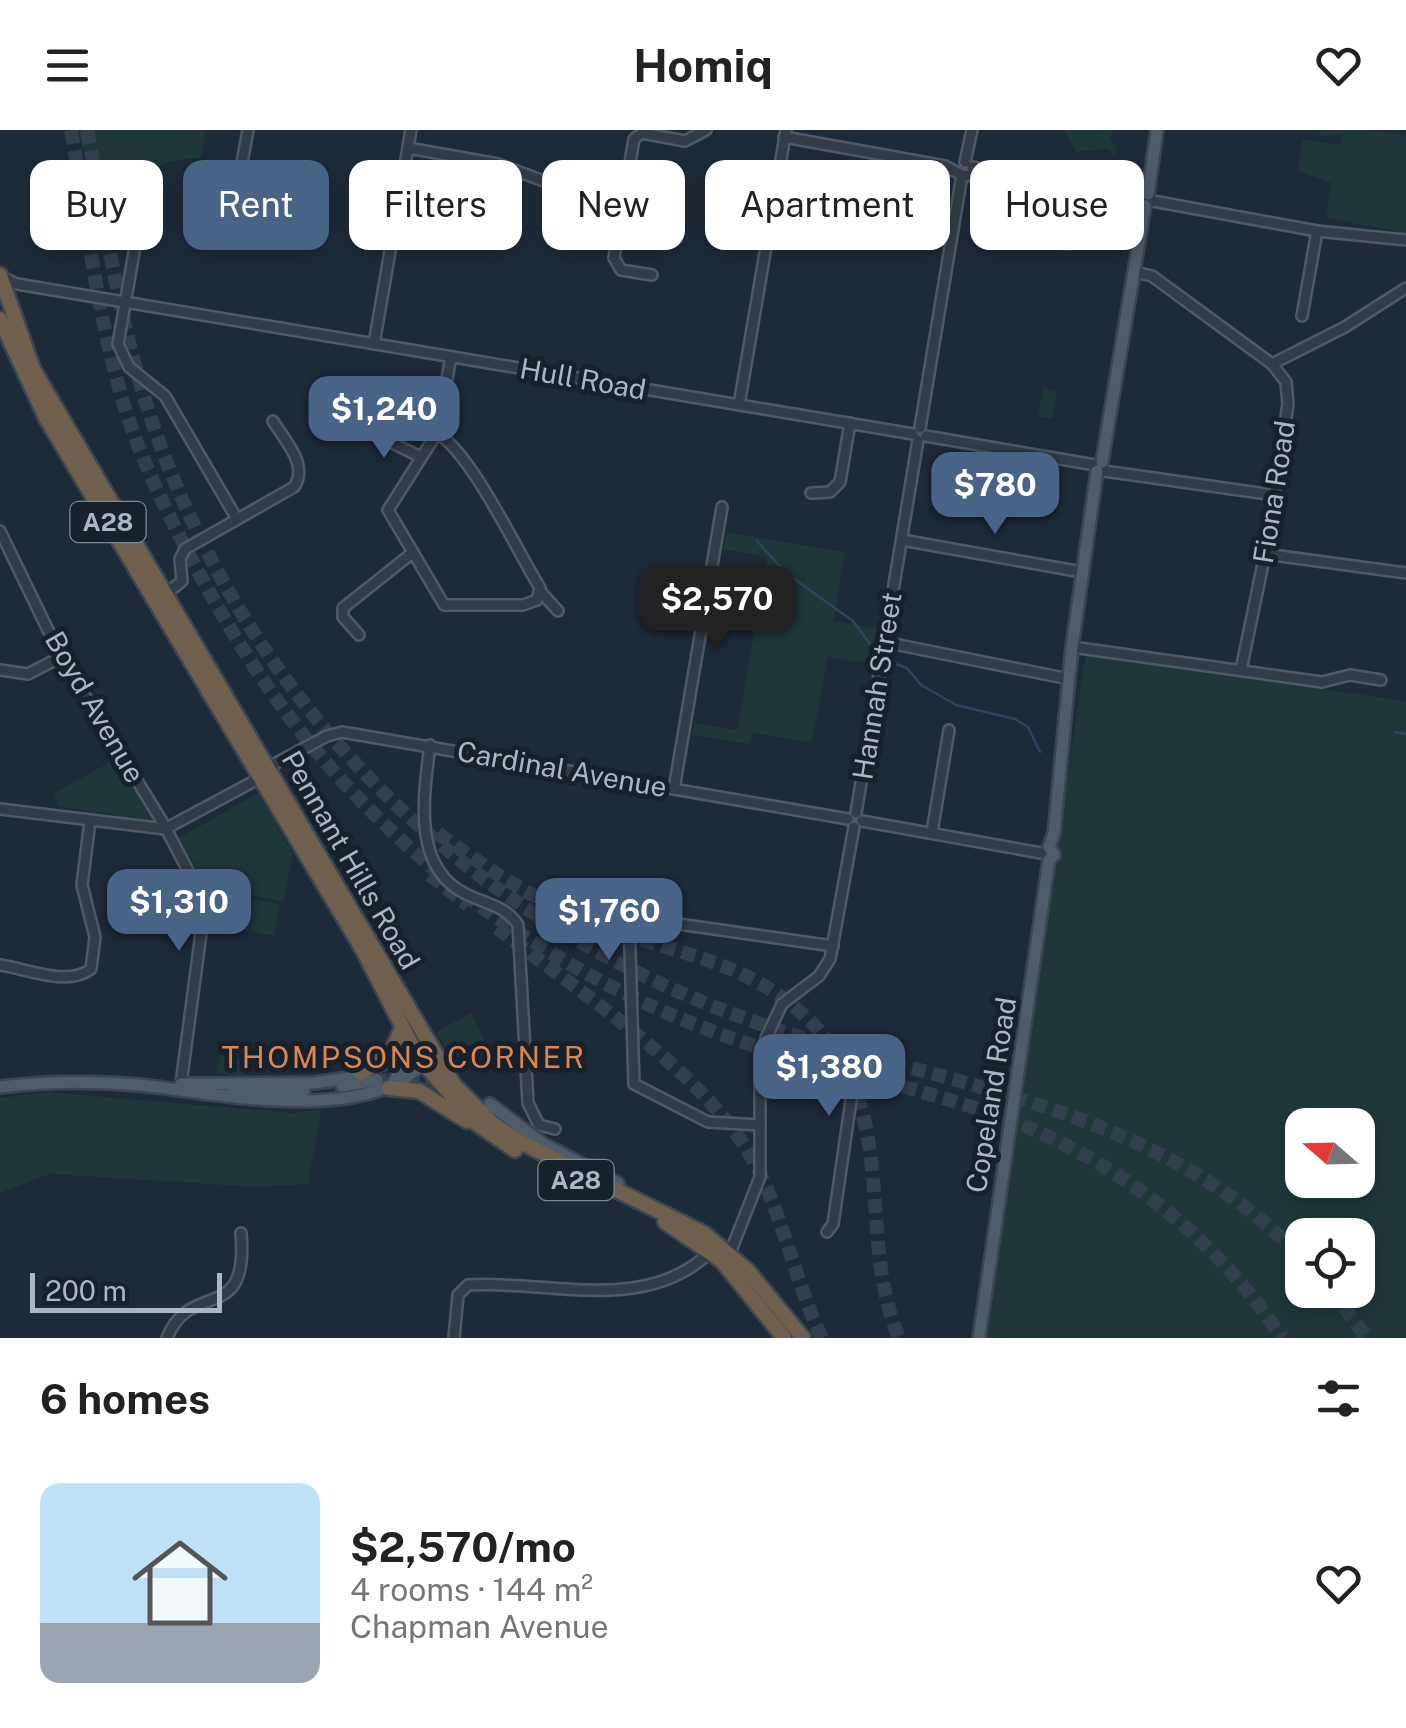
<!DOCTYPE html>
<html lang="en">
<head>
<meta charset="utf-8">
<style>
  :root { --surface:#fff; --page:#f6f6f6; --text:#222; --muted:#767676; --line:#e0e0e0; --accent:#486385 }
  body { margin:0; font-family:"Public Sans",sans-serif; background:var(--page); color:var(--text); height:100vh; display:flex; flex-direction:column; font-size:38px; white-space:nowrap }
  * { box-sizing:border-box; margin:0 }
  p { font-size:32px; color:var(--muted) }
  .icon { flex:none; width:55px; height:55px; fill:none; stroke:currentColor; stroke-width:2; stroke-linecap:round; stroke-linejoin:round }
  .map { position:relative; height:1208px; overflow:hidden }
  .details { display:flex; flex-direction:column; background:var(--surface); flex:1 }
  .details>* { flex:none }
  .banner { position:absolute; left:30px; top:30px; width:1348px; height:90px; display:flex; gap:20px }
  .needle { width:65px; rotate:290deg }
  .fabs { position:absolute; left:1285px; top:978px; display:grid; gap:20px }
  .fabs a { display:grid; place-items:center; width:90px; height:90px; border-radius:20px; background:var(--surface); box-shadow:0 5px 15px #0003; font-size:50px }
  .scale { position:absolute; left:30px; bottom:25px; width:192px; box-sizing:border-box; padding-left:10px; border:5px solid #aab6c6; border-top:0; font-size:28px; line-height:35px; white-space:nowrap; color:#aab6c6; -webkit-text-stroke:8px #17212c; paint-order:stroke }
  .price { position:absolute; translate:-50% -85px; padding:0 22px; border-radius:20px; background:var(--accent); color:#fff; font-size:32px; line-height:65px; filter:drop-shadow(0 2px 5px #0008) }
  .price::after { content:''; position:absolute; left:50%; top:60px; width:30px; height:22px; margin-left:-15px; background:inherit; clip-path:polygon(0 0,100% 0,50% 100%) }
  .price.active { background:#222; color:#fff }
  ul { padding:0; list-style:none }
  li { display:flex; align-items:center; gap:30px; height:250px; padding:0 40px }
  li+li { border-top:2px solid var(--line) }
  li span { display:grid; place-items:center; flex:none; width:280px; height:200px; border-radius:20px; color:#555 }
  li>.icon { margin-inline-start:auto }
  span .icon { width:120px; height:120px; fill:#fffc; stroke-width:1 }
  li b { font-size:42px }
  h2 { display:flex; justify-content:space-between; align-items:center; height:120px; padding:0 40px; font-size:42px }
  .pill { padding:0 35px; border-radius:20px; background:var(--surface); box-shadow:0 5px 15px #0003; font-size:35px; line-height:90px }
  .pill.active { background:var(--accent); color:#fff }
  header { display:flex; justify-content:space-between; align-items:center; height:130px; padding:0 40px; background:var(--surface); font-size:45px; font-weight:700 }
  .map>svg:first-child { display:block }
  .green { fill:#1f3739; fill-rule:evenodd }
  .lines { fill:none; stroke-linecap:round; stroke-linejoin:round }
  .stream { stroke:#2d455f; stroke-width:2.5 }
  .major-tunnel { stroke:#323f4d; stroke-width:11; stroke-dasharray:11 5.5; stroke-linecap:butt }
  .highway-tunnel { stroke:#323f4d; stroke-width:14; stroke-dasharray:14 7; stroke-linecap:butt }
  .minor-casing { stroke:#4e5967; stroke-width:14 }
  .major-casing { stroke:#3a4552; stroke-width:16 }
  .highway-casing { stroke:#3c4652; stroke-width:19 }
  .minor { stroke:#313c48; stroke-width:9 }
  .major { stroke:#4e5b69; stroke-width:11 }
  .highway { stroke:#6f604d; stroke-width:14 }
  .labels { text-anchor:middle; stroke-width:10; stroke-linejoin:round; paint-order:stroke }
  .shield { fill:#17212c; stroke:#7e8998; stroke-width:2.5 }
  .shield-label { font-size:25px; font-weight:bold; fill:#aab6c6 }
  .street-label { font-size:28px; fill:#aab6c6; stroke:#17212c }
  .neighbourhood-label { font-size:30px; letter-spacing:2.5px; fill:#dd854e; stroke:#17212c }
</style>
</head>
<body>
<header><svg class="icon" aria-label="menu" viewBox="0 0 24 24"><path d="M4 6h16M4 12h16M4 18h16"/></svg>Homiq<svg class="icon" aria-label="heart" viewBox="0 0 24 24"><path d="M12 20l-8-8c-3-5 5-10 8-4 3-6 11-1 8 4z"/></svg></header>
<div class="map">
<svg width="1406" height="1208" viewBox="0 0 1406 1208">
  <rect width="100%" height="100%" fill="#1d2a38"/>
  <g class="green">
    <path d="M78,0h128l-5,28c-47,2 -73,18 -101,55z"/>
    <path d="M1063,0h50l-3,8 7,12 -3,5 -7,-6 -30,3z"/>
    <path d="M1318,0h53l35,6v97l-80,-15 5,-35 -33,-12 5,-32 37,6 3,-10 -22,1z"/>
    <path d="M1048,104l27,6 -3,13 -27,-6z"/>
    <path d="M1043,258l14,3 -4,28 -15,-2z"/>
    <path d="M727,402l118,20 -11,69 43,8 -6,35 -43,-7 -16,86 -59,-10 -3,11 -58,-9 3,-12 42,7 30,-173 -44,-8z"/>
    <path d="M1085,525l321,46v637h-419zM1302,995h56v55h-56zM1302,1105h56v55h-56z"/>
    <path d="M116,629l39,63 -97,-16 -4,-13z"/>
    <path d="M258,663l35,61 -10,48 -39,-8 -6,-10 -25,14 -34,-60z"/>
    <path d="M251,769l29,5 -6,32 -29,-6z"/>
    <path d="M471,883l14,29 -32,18 -17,-28z"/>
    <path d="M221,925l25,7 -2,13 -28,-1z"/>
    <path d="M47,962l247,21 27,-3 -13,74 -50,3 -209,-13 -49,19v-95z"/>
  </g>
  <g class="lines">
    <g class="stream">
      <path d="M757,411l29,32 67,48 25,34"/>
      <path d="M884,530l23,8 14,17 35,20 59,14 13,8 12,25"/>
      <path d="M1395,602l11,2"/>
    </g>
    <path class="major-tunnel" d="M377,950l28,-5 37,7"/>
    <g class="highway-tunnel">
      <path d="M71,0c15,87 25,176 49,261 16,58 43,114 71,167 69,132 138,223 252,319"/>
      <path d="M87,0c19,96 33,196 64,289 108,317 356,536 676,626 170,48 348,80 475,213"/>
      <path d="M438,703c46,34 92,64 145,86 94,39 180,38 248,126"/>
      <path d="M430,745l38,30"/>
      <path d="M464,764c75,56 157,103 245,136 97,37 201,53 298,89 111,42 209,119 275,219"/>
      <path d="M497,798c77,60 194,136 247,217 38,59 48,131 78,193"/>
      <path d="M850,946c38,89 13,174 49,262"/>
      <path d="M1331,1160l36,48"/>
    </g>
    <defs>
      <g id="minor">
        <path d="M784,7l161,29 19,10 25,-3"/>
        <path d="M408,18l90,16 124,46"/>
        <path d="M965,32l7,-32"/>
        <path d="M972,37l168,32"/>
        <path d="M237,60l11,-60"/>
        <path d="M1153,71l164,30 89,9"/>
        <path d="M140,88l-22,126 11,23 36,29 72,123"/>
        <path d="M1134,142l18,4 120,88 14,18 2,22 -23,150 -24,116"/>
        <path d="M652,145l-31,-5 -7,-12 20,-119 8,-6 43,8 21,-11"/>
        <path d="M0,146l17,8 896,150"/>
        <path d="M1302,186l15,-85"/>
        <path d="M374,214l37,-214"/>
        <path d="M1272,234l73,-37 61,-39"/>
        <path d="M739,275l47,-275"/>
        <path d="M920,298l42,-253"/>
        <path d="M365,300l56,27"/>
        <path d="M437,303c35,21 79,116 103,155l-3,12 -14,5h-79l-56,-95 49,-77 14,-76"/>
        <path d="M926,306l169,29"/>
        <path d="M1104,341l170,24"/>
        <path d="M811,363l19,-1 10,-10 10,-59"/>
        <path d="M0,401l61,126 102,166 42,80 -24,181"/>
        <path d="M902,410l180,32"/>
        <path d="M1265,424l141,19"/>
        <path d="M541,462l17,19"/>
        <path d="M166,464l16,-13 -2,-22 5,-10 109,-62c15,-22 -9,-46 -21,-66"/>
        <path d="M359,505l-16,-18v-9l68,-54"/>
        <path d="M884,512l185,37"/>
        <path d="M1072,517l250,35 28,-7 31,5"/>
        <path d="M0,540l28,4 33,-17"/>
        <path d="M430,615c-6,49 -19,123 36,149 20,10 40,12 52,31l10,178 11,22 16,4"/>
        <path d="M267,638l60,-32 15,-4 506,87"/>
        <path d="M674,659l48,-282"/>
        <path d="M0,679l165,20 95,-51"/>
        <path d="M856,683l62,-373"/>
        <path d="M862,691l179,32"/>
        <path d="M932,702l17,-102"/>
        <path d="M0,835c28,4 67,22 91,4l4,-32 -13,-52 8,-64"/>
        <path d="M761,954l74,-19 17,4 2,11 -21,144 -6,8"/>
        <path d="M760,995l-52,-3 -74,-38 -5,-167 204,29"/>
        <path d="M730,1123l30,-76v-120l6,-19 16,-34 37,-28 11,-17 24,-132"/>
        <path d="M167,1208c24,-60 82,-11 74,-105"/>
        <path d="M454,1208l4,-43 10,-10c79,-5 178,30 242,-33"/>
      </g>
      <g id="major">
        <path d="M1148,64l9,-64"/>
        <path d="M1102,332l43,-256"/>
        <path d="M1049,717l5,-14 18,-186 25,-176"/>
        <path d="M181,954l133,-1 34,-5 41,-17 11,8 -7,16"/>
        <path d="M342,956l35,-6"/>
        <path d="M0,957c46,-6 92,-6 139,-2 73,7 228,42 283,-22"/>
        <path d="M232,962l72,-1"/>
        <path d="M490,974l52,39 76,40"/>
        <path d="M979,1208l70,-478 5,-5 -5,-8"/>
      </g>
      <g id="highway">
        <path d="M0,145l33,94 421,716 38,38 28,19 185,92 43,37 55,67"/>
        <path d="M0,189l46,99 317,532 55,107 59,67 38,26"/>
        <path d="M361,943l30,-20 11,-25"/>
        <path d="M389,958l30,3 48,30"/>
        <path d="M665,1092l57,39 62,77"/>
      </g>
    </defs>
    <use href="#minor" class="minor-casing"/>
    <use href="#major" class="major-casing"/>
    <use href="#highway" class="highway-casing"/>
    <use href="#minor" class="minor"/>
    <use href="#major" class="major"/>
    <use href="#highway" class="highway"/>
  </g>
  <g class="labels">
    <g class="shield">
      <rect x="70.5" y="372" width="75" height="40" rx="8"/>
      <rect x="538.5" y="1030" width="75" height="40" rx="8"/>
    </g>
    <g class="shield-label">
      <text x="108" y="401">A28</text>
      <text x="576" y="1059">A28</text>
    </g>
    <g class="street-label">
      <text transform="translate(583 249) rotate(10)" y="10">Hull Road</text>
      <text transform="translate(1274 362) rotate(-81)" y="10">Fiona Road</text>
      <text transform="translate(877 556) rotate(-81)" y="10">Hannah Street</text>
      <text transform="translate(95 577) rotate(60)" y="10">Boyd Avenue</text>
      <text transform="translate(562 639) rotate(10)" y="10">Cardinal Avenue</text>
      <text transform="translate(351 730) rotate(60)" y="10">Pennant Hills Road</text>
      <text transform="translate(991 965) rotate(-81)" y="10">Copeland Road</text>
    </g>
    <g class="neighbourhood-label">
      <text x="404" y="938">THOMPSONS CORNER</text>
    </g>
  </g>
</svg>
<div class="fabs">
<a><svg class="needle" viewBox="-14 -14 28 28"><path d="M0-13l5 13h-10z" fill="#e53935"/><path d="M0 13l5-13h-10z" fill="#767676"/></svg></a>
<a><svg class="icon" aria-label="locate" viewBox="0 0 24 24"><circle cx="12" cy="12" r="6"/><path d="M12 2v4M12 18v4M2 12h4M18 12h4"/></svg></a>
</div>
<div class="scale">200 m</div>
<b class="price" style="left:384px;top:331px">$1,240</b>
<b class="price" style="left:995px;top:407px">$780</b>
<b class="price active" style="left:717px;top:521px">$2,570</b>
<b class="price" style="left:179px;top:824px">$1,310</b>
<b class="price" style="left:609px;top:833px">$1,760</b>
<b class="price" style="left:829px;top:989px">$1,380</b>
<div class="banner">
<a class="pill">Buy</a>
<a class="pill active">Rent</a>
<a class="pill">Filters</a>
<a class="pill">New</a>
<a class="pill">Apartment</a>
<a class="pill">House</a>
</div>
</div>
<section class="details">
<h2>6 homes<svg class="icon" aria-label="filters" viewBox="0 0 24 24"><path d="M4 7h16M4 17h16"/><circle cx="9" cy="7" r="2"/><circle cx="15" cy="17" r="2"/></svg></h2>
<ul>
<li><span style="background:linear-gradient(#bfe0f5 70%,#9aa5b1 0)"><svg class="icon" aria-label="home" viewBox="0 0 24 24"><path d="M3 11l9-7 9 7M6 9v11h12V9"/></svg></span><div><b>$2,570/mo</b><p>4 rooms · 144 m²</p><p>Chapman Avenue</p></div><svg class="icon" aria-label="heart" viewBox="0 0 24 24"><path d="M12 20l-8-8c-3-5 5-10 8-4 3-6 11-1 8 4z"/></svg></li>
</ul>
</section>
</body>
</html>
